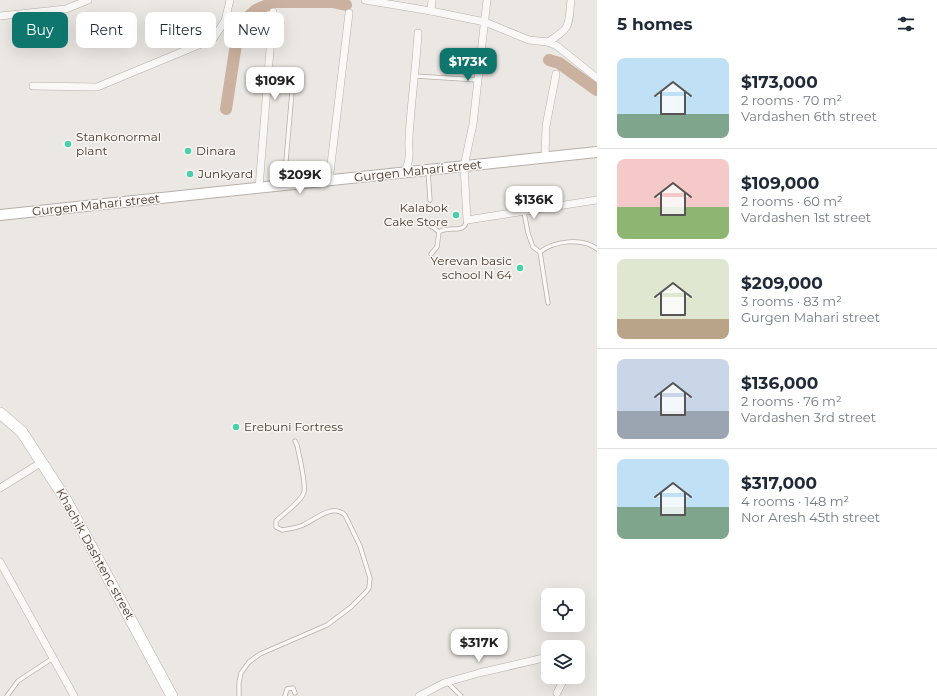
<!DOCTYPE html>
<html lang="en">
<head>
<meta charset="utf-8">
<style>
  :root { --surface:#fff; --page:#f6f6f7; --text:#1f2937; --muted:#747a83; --line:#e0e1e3; --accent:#0f766e }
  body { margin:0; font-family:Montserrat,sans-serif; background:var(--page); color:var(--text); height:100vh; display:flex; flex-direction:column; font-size:15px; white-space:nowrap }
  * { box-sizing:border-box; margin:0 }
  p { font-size:13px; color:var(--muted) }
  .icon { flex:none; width:22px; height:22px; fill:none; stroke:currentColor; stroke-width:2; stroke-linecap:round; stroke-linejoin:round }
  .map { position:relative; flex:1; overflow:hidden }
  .sheet { display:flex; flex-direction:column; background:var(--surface); width:340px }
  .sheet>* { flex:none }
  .guide { position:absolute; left:12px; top:12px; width:380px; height:36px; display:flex; gap:8px }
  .controls { position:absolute; left:541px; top:588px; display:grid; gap:8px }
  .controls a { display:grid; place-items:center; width:44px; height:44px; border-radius:8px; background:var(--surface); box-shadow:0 4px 16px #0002; font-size:20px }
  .price { position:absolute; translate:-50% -34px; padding:0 9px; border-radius:8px; background:#fff; color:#222; font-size:13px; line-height:26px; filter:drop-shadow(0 1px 2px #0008) }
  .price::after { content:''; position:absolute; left:50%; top:24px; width:12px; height:9px; margin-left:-6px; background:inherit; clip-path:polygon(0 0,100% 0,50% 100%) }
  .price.selected { background:var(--accent); color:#fff }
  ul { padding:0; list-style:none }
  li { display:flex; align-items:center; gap:12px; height:100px; padding:0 20px }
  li+li { border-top:1px solid var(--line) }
  li span { display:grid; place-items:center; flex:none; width:112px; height:80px; border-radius:8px; color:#555 }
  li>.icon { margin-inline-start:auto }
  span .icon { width:48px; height:48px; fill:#fffc; stroke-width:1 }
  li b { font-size:17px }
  h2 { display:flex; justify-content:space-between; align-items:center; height:48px; padding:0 20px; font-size:17px }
  .chip { padding:0 14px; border-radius:8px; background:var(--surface); box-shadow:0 4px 16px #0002; font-size:14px; line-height:36px }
  .chip.selected { background:var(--accent); color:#fff }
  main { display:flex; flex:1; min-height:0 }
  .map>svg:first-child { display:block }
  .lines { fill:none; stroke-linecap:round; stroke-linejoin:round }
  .river { stroke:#cbb19f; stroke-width:12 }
  .service-casing { stroke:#b6afa8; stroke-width:5 }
  .minor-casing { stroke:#b6afa8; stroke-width:8 }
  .secondary-casing { stroke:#b6afa8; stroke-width:12 }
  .primary-casing { stroke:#b7ada3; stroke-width:12 }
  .service { stroke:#faf8f6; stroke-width:3.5 }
  .minor { stroke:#faf8f6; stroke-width:7 }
  .secondary { stroke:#fff; stroke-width:10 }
  .primary { stroke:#fff; stroke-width:11 }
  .poi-dot { fill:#4acfac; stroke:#f9f6f3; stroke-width:1.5 }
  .labels { text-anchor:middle; stroke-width:3; stroke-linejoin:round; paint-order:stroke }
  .poi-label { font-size:12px; fill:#44382b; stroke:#f9f6f3; text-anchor:start }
  .street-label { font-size:12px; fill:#44382b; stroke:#f9f6f3 }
</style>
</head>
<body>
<main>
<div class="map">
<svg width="597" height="696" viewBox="0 0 597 696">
  <rect width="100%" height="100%" fill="#ebe7e3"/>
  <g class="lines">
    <g class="river">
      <path d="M549,60l10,3 38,27"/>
      <path d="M226,109l12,-78 10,-14 8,-7 18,-8h58l14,3"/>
    </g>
    <defs>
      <g id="service">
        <path d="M415,76l63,4"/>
        <path d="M428,171l2,29"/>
        <path d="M284,184l9,-104"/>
        <path d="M524,212l4,21 5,14 7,5 8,51"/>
        <path d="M423,222l11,6 5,4"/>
        <path d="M540,252c14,-11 43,-15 57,-3"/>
        <path d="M431,254l6,-7 2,-15c11,-7 25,3 28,-12"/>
        <path d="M448,683l13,13"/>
        <path d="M7,696l11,-15 35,-23"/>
        <path d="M239,696v-14l2,-9 8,-11 11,-8 67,-29 24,-18 15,-15 3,-4 1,-10 -10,-32 -15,-31c-13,-12 -30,5 -42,10 -6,3 -15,4 -21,5l-6,-3v-6c7,-7 26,-20 28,-29 2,-9 -5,-37 -7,-47l-2,-4"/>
        <path d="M285,696l2,-7 6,-1 2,5"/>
      </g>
      <g id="minor">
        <path d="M365,0l66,11 54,11 44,18 19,2 9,4 40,32"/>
        <path d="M487,0l-14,124 -9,42 3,54 130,-20"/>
        <path d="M431,11l1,-11"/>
        <path d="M0,16l66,-7 22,-9"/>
        <path d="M548,42c24,-15 20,-16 23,-42"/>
        <path d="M33,86l64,1 116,-48 12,-18 5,-21"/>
        <path d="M545,157l1,-31 10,-52"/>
        <path d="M404,173c8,-15 4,-20 5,-36 2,-34 7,-69 9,-104"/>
        <path d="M329,181l20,-168"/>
        <path d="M259,188l14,-176"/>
        <path d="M0,488l42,-26"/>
        <path d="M0,562l74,134"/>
        <path d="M557,693l8,-16"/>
        <path d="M419,696l25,-13 35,-10 69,-16"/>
      </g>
      <path id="secondary" d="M0,215l597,-63"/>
      <path id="primary" d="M0,413l22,19 44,68 106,196"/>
    </defs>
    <use href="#service" class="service-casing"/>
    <use href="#minor" class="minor-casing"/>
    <use href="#secondary" class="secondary-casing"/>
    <use href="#primary" class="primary-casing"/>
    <use href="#service" class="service"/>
    <use href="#minor" class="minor"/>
    <use href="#secondary" class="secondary"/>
    <use href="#primary" class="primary"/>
  </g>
  <g class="poi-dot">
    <circle cx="68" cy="144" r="4"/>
    <circle cx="188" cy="151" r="4"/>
    <circle cx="190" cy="174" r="4"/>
    <circle cx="456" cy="215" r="4"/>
    <circle cx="520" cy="268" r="4"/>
    <circle cx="236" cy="427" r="4"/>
  </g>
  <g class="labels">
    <g class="poi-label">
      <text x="76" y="141">Stankonormal<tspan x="76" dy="14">plant</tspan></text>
      <text x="196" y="155">Dinara</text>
      <text x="198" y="178">Junkyard</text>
      <text x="448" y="212" text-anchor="end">Kalabok<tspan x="448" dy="14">Cake Store</tspan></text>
      <text x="512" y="265" text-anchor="end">Yerevan basic<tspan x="512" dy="14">school N 64</tspan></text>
      <text x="244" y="431">Erebuni Fortress</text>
    </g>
    <g class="street-label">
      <text transform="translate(418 171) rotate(-6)" y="4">Gurgen Mahari street</text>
      <text transform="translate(96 205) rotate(-6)" y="4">Gurgen Mahari street</text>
      <text transform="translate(95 554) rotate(61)" y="4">Khachik Dashtenc street</text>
    </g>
  </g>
</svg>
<div class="controls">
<a><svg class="icon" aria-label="locate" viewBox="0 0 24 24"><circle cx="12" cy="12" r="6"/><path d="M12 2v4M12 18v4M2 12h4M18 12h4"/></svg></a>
<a><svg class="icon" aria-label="layers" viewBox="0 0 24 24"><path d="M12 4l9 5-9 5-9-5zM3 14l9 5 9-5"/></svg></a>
</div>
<b class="price selected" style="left:468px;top:82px">$173K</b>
<b class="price" style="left:275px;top:101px">$109K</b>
<b class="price" style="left:300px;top:195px">$209K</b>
<b class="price" style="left:534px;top:220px">$136K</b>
<b class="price" style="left:479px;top:663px">$317K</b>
<div class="guide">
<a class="chip selected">Buy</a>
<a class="chip">Rent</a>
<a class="chip">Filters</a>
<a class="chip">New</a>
</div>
</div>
<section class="sheet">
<h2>5 homes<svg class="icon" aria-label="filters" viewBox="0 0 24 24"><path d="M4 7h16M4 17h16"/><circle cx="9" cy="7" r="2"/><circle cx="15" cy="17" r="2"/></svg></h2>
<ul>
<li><span style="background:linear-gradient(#bfe0f5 70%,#7fa58c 0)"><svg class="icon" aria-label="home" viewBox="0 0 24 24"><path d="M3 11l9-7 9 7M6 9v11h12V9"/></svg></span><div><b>$173,000</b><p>2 rooms · 70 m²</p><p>Vardashen 6th street</p></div></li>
<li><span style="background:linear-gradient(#f6c9c9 60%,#8fb573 0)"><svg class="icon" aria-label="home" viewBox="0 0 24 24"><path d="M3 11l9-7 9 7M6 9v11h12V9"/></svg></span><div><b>$109,000</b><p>2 rooms · 60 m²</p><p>Vardashen 1st street</p></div></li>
<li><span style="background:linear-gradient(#dfe7d0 75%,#b9a48a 0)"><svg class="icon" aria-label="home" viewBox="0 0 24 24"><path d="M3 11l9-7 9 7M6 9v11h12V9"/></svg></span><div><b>$209,000</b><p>3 rooms · 83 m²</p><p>Gurgen Mahari street</p></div></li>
<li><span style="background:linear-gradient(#c9d6e8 65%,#9aa5b1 0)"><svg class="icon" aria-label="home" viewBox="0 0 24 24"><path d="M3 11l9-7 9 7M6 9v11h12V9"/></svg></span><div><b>$136,000</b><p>2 rooms · 76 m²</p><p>Vardashen 3rd street</p></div></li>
<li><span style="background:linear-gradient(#bfe0f5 60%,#7fa58c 0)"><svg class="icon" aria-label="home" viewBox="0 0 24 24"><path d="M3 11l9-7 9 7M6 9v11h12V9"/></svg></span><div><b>$317,000</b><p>4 rooms · 148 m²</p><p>Nor Aresh 45th street</p></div></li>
</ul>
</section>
</main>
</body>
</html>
